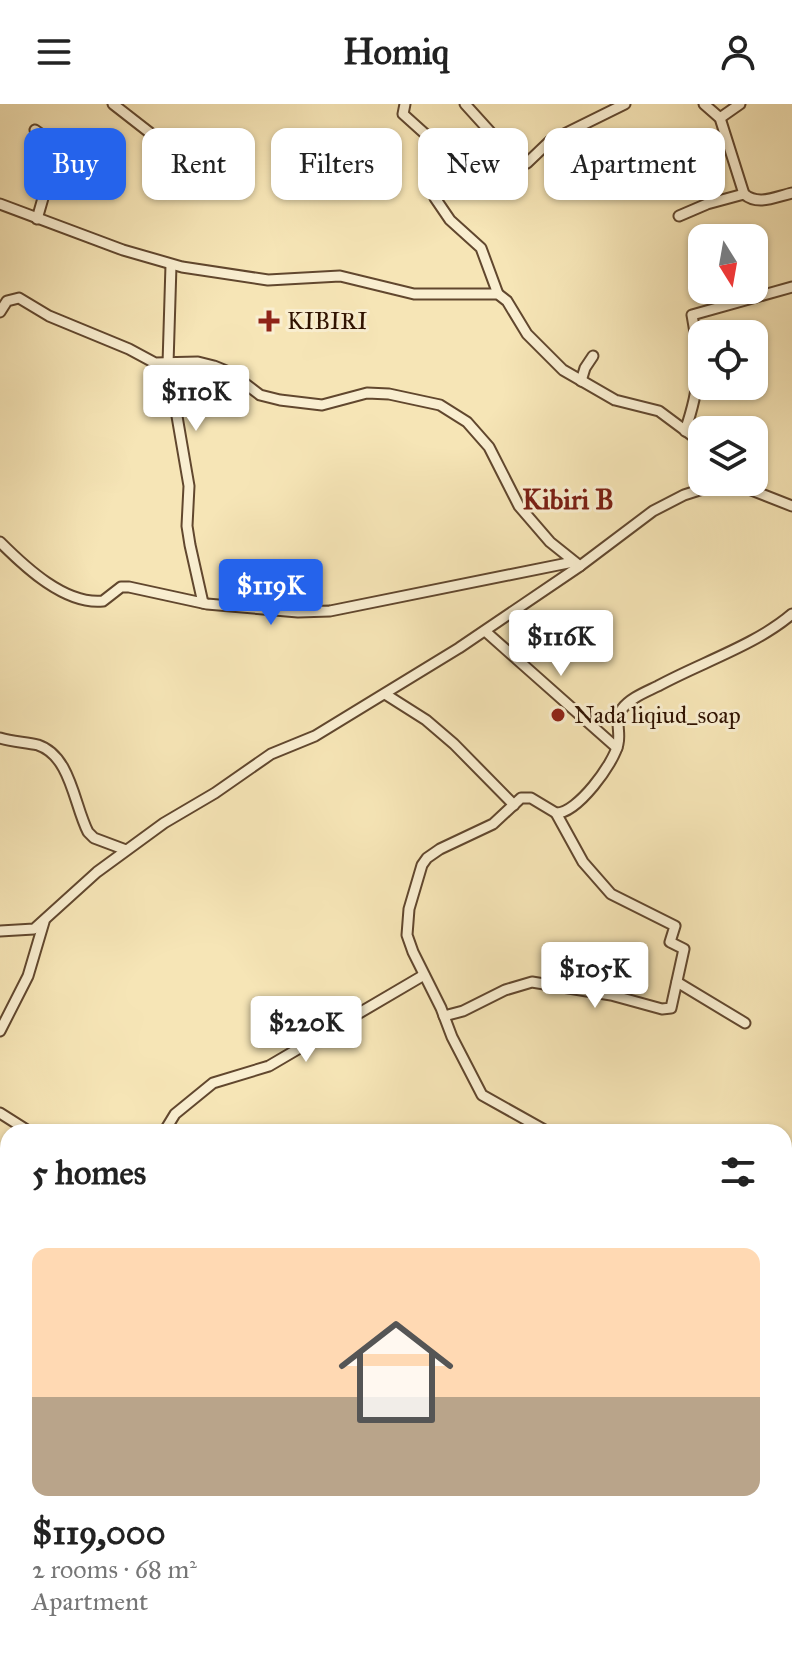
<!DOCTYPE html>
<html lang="en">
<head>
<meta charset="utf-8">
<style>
  :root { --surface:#fff; --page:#f2f2f2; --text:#222; --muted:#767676; --line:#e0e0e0; --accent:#2563eb }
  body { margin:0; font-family:"IM FELL Great Primer",serif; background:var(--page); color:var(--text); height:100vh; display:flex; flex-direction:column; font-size:30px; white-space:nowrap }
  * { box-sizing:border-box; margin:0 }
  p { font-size:26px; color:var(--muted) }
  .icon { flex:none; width:44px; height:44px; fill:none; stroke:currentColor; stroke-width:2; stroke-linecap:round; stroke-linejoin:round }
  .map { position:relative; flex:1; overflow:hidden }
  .side { position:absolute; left:0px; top:1020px; width:792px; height:538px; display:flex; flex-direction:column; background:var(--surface); border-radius:24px 24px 0 0; box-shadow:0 2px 6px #0004 }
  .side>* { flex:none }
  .top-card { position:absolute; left:24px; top:24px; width:744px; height:72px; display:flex; gap:16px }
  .needle { width:52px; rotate:169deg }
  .fabs { position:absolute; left:688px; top:120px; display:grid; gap:16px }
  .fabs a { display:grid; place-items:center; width:80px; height:80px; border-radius:16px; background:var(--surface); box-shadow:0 2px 6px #0004; font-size:40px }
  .price { position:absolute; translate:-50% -68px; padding:0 18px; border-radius:8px; background:#fff; color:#222; font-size:26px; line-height:52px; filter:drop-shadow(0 2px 4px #0008) }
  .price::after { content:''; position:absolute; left:50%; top:48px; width:24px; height:18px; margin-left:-12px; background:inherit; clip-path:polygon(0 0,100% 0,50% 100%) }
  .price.current { background:var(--accent); color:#fff }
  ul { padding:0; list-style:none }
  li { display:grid; align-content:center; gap:16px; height:424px; padding:0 32px }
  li+li { border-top:2px solid var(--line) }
  li span { display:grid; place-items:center; height:248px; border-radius:16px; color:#555 }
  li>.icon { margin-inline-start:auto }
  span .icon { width:144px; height:144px; fill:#fffc; stroke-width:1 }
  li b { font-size:34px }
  h2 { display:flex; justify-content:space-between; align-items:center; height:96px; padding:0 32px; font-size:34px }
  .pill { padding:0 28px; border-radius:16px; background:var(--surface); box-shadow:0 2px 6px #0004; font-size:28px; line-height:72px }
  .pill.current { background:var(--accent); color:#fff }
  header { display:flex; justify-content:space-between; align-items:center; height:104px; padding:0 32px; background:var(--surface); font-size:36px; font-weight:700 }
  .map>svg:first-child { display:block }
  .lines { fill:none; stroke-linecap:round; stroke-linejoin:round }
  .minor-casing { stroke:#61472e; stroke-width:13 }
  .minor { stroke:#f9eed0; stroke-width:9 }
  .poi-dot { fill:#8f2418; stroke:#f9eed0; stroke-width:3 }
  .labels { text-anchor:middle; stroke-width:6; stroke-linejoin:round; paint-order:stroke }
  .poi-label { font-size:24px; fill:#2f1200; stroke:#f9eed0; text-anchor:start }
  .quarter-label { font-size:28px; font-weight:bold; fill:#7a1f14; stroke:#f9eed0 }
</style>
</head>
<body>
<header><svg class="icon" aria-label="menu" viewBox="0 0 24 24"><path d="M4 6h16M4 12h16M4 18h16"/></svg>Homiq<svg class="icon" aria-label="person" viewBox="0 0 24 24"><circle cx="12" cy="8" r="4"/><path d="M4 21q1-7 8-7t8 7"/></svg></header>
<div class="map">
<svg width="792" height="1557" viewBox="0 0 792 1557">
  <rect width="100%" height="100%" fill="#f6e5b6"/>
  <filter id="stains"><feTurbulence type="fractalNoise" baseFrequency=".0025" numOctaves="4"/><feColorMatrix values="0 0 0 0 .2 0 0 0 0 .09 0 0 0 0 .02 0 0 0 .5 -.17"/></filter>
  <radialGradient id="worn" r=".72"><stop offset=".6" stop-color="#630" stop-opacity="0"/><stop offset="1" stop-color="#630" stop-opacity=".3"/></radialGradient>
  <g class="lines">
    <defs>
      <g id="minor">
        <path d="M113,0l59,46"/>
        <path d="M405,0l-2,10 30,27 -2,12 6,10 -3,11 11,12 -10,12 15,22 31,28 17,46"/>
        <path d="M465,0l38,42 24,17 23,-22 75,-37"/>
        <path d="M704,0l16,14 24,76"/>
        <path d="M720,14l20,-14"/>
        <path d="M35,26l23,16 -21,73"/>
        <path d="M0,100l123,46 59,17 86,13 72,-4 74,18h84l9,7 20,33 36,36 52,30 44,11 43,32"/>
        <path d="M679,112l28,-12 37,-10c14,12 31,3 48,-1"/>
        <path d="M171,161l-3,99 21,122 -2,40 3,19 13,58"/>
        <path d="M0,208l7,-11 12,-3 30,18 80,33 26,14 43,-1 16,4 17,7 29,22 20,5 42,5 45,-12 22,1 51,11 27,17 22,25 30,59 31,36 30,24"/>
        <path d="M581,277l4,-13 8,-12"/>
        <path d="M685,327c16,-47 16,-68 7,-116l100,-28"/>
        <path d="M0,438c25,25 65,63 103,59l18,-14h8l78,17 91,8 32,-1 243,-49"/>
        <path d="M485,527l132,117"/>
        <path d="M385,590l41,26 28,24 60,61"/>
        <path d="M0,634c12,4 26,4 38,7 33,11 36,60 50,87l6,6 32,12"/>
        <path d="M0,827l34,-2 63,-57 67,-49 51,-30 56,-39 44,-18 144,-88 121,-82 73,-55 31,-16 25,-8 27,-3 56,22"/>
        <path d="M677,878l68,41"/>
        <path d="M444,912l19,-5 42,-21 27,-8 79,13 51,14 9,-1 13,-59 -14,-7 5,-16 -64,-32 -28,-32 -27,-49"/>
        <path d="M0,927l28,-55 16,-54"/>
        <path d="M0,1009l30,19"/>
        <path d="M164,1028l11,-18 38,-31 56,-17 155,-91"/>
        <path d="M548,1028l-66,-37 -30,-58 -11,-29 -28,-56 -6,-17 2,-26 13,-44 5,-7 13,-9 53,-25 28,-26h10l25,15c21,1 58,-50 62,-69 3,-12 -4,-25 4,-35 8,-11 24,-17 36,-23 42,-23 98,-41 134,-72"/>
        <path d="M784,1092h8"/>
        <path d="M784,1159l8,3"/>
        <path d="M0,1199l8,-2"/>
        <path d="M784,1213l8,1"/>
        <path d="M784,1251h8"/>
        <path d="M784,1278h8"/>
        <path d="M0,1324l8,-8"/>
        <path d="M784,1329l8,-1"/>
        <path d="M784,1407h8"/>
        <path d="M0,1423l8,-5"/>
        <path d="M0,1474l8,8"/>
        <path d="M786,1544l3,13"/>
        <path d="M102,1550l5,7"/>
        <path d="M410,1550l4,7"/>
        <path d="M724,1550l1,7"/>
        <path d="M10,1557l8,-7"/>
        <path d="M169,1557l27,-2 7,2"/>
        <path d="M683,1557l1,-7"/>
      </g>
    </defs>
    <use href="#minor" class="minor-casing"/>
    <use href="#minor" class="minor"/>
  </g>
  <g class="poi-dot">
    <path d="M265 205h8v8h8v8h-8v8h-8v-8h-8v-8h8z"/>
    <circle cx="558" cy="611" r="8"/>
  </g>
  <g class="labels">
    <g class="poi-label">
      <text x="287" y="225">KIBIRI</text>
      <text x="574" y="619">Nada liqiud_soap</text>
    </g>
    <g class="quarter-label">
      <text x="568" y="405">Kibiri B</text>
    </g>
  </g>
  <rect width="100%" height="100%" filter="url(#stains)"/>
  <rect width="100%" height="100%" fill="url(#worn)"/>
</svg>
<div class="fabs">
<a><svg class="needle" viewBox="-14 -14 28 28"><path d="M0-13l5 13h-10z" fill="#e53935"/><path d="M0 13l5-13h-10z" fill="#767676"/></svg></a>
<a><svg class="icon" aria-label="locate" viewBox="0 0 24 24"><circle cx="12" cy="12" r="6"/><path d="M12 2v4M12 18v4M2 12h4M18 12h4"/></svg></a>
<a><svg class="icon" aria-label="layers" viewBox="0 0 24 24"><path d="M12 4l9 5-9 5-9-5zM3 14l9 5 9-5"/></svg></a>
</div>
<b class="price" style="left:196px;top:329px">$110K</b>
<b class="price current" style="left:271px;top:523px">$119K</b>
<b class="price" style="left:561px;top:574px">$116K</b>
<b class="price" style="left:595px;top:906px">$105K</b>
<b class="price" style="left:306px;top:960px">$220K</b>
<div class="top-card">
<a class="pill current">Buy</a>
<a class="pill">Rent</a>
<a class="pill">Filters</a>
<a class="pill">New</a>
<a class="pill">Apartment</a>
</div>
<section class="side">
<h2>5 homes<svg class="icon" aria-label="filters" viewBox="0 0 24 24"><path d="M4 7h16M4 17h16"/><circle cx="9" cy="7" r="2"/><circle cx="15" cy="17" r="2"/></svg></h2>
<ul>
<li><span style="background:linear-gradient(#ffd9b3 60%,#b9a48a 0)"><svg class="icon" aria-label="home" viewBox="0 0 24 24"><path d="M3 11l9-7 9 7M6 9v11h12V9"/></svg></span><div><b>$119,000</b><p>2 rooms · 68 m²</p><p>Apartment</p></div></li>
</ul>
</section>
</div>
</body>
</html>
